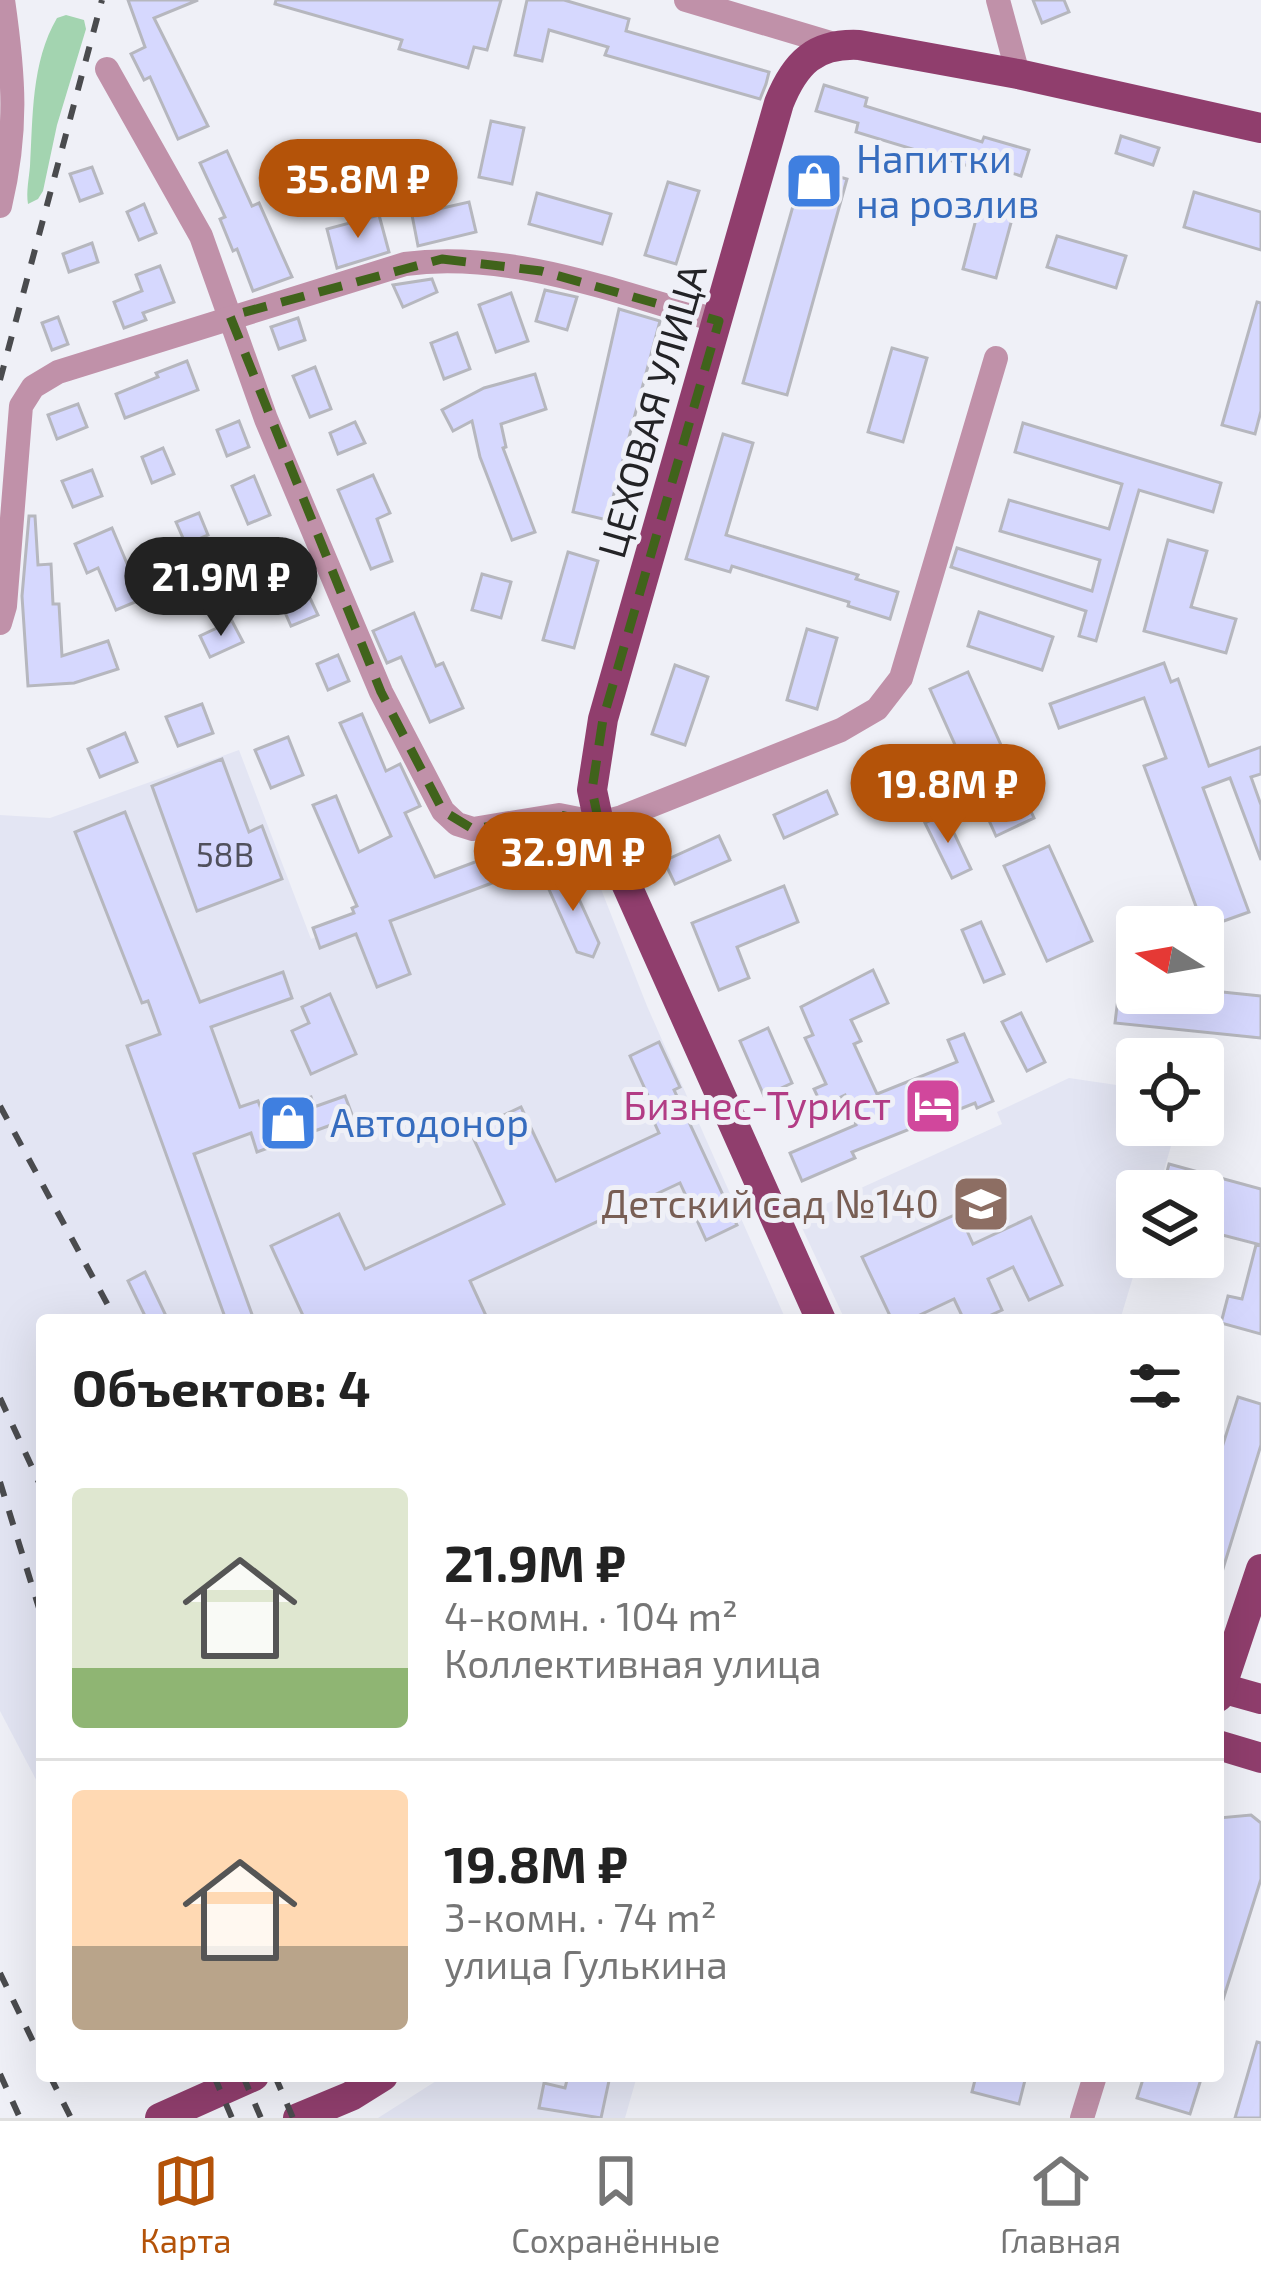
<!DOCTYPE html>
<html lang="ru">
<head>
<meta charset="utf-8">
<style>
  :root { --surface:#fff; --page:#f6f6f6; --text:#222; --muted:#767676; --line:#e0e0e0; --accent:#b45309 }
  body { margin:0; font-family:"Exo 2",sans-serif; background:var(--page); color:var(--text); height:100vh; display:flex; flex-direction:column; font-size:45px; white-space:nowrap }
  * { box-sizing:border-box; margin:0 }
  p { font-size:39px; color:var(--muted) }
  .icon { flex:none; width:66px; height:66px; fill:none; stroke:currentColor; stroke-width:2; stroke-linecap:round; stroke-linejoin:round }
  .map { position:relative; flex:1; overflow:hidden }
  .details { position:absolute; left:36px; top:1314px; width:1188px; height:768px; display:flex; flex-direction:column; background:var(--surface); border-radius:12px; box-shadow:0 12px 48px #0002 }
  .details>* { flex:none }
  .needle { width:78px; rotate:281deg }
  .tools { position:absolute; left:1116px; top:906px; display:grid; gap:24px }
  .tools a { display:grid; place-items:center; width:108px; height:108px; border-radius:12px; background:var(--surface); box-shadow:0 12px 48px #0002; font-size:60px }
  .price { position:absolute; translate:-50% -102px; padding:0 27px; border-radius:42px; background:var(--accent); color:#fff; font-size:39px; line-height:78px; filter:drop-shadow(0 3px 6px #0008) }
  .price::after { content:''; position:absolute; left:50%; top:72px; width:36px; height:27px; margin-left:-18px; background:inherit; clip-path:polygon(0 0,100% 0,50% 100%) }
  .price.selected { background:#222; color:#fff }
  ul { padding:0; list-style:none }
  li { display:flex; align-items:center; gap:36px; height:300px; padding:0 36px }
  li+li { border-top:3px solid var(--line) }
  li span { display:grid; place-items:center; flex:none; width:336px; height:240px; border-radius:12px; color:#555 }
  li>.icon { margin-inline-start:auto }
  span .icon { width:144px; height:144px; fill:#fffc; stroke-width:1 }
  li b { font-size:51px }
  h2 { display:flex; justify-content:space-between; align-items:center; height:144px; padding:0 36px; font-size:51px }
  .tabs { display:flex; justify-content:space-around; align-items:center; height:168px; border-top:3px solid var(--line); background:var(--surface); font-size:33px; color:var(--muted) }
  .tabs a { display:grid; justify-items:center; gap:6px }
  .tabs .selected { color:var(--accent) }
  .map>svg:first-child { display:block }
  .built { fill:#e3e5f3 }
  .green { fill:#a3d4b0 }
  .building { fill:#d6d8fe; stroke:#b6b7be; stroke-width:3 }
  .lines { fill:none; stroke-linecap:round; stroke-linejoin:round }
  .minor { stroke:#c091a9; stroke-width:24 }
  .major { stroke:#903e6d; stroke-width:30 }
  .rail { stroke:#4a4b4e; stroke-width:6; stroke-dasharray:15 15; stroke-linecap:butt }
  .marked { fill:none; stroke:#40631b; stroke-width:9; stroke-dasharray:24 15; stroke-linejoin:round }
  .labels { text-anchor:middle; stroke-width:10; stroke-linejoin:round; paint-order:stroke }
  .number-label { font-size:33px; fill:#50505c }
  .shop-label { font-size:39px; fill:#366cbe; stroke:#eff0f7; text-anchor:start }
  .street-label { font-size:39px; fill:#232326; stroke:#eff0f7 }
  .hotel-label { font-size:39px; fill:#b23c85; stroke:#eff0f7; text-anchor:end }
  .education-label { font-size:39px; fill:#785e54; stroke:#eff0f7; text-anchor:end }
</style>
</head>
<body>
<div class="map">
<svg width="1261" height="2118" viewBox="0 0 1261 2118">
  <rect width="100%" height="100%" fill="#eff0f7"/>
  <g class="built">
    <path d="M239,750l72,189 268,-106 68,173 139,314h-744v471l-42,-80v-896l50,3z"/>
    <path d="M1069,1078l68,10v37h40l-19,66h-21l2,66 -19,63 -69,-4 -6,4h-200l-48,-103 205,-93 -5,-12z"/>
    <path d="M444,2076h193l-12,42h-247z"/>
  </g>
  <path class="green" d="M66,15l18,5 2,9 -29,96 -14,66 -5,8 -10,5c-2,-13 1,-25 2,-38 3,-48 1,-104 27,-148z"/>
  <g class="building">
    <path d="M128,0h70l-44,18 54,108 -30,13 -28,-62 -6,3 -13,-26 14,-7z"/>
    <path d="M276,0h225l-14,50 -13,-3 -6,21 -69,-19 3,-9 -127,-36z"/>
    <path d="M527,0h37l65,19 -3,12 143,41 -3,12 -6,15 -155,-44 3,-8 -59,-17 -7,31 -27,-6z"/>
    <path d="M1033,0h31l5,12 -27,11z"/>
    <path d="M824,85l43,13 -2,8 117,36 2,-5 45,13 -8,26 -44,-14 -2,6 -119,-36 2,-9 -42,-12z"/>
    <path d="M491,121l33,7 -12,56 -33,-7z"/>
    <path d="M1121,136l38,12 -6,17 -37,-12z"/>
    <path d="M227,151l25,55 7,-3 33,74 -39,14 -16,-42 -4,2 -13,-32 5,-2 -25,-54z"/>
    <path d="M92,167l10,26 -22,8 -10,-27z"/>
    <path d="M804,167l43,12 -60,216 -44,-12z"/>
    <path d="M668,182l31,9 -23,73 -31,-9z"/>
    <path d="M1194,192l67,20v38l-77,-23z"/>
    <path d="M537,193l74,21 -9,30 -73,-20z"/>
    <path d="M981,200l34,8 -19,70 -33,-9z"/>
    <path d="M469,202l7,30 -58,14 -6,-31z"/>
    <path d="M144,204l12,29 -17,7 -12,-28z"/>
    <path d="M379,215l10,37 -52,16 -10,-39z"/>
    <path d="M1057,236l69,20 -10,32 -69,-21z"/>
    <path d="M92,243l6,19 -29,10 -6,-18z"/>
    <path d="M160,266l14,36 -31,11 3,7 -22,8 -10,-26 28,-11 -6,-16z"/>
    <path d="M432,279l5,13 -34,15 -10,-22z"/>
    <path d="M545,290l32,7 -10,33 -31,-9z"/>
    <path d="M511,293l17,48 -32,11 -17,-47z"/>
    <path d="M1257,302l4,1v108l-6,23 -33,-9z"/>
    <path d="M619,309l41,12 -53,199 -34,-8z"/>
    <path d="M58,317l10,27 -16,6 -10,-27z"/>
    <path d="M298,318l7,22 -26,9 -8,-22z"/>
    <path d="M457,333l13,36 -26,10 -13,-36z"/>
    <path d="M892,348l35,10 -24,84 -35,-10z"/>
    <path d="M187,361l11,29 -73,28 -9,-24 42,-17 -2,-4z"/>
    <path d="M315,367l16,42 -21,8 -17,-41z"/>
    <path d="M535,374l11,35 -45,15 5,23 -3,1 32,84 -23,8 -32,-83 -8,-36 -19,10 -11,-21 42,-22z"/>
    <path d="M78,404l9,23 -30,12 -9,-24z"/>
    <path d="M239,421l10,26 -22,9 -10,-26z"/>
    <path d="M355,422l10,21 -27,11 -8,-21z"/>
    <path d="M1023,423l198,60 -8,29 -74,-22 -43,151 -17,-5 7,-25 -135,-44 6,-19 135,43 8,-31 -100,-29 9,-31 100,29 13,-45 -107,-32z"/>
    <path d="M723,434l30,9 -27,92 132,40 -2,4 42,13 -8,27 -42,-13 1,-4 -117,-36 -2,6 -44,-13z"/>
    <path d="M163,448l11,26 -22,9 -10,-26z"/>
    <path d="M92,470l10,26 -29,11 -11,-26z"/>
    <path d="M373,475l17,38 -13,6 15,42 -21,8 -33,-79z"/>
    <path d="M254,476l16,39 -22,9 -16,-38z"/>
    <path d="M199,513l9,22 -7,3 23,53 -24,11 -14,-30 10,-4 -20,-46z"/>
    <path d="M29,516h6l3,49 13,-1 2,40h6l3,52 46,-15 10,28 -44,14 -46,3 -6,-90z"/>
    <path d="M112,528l19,45 9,-4 12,26 -36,15 -18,-42 -11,5 -12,-29z"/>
    <path d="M282,539l36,76 -27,11 -21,-48 -9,4 -12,-28z"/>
    <path d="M1168,540l39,11 -16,56 45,12 -10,34 -82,-22z"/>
    <path d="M568,552l30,9 -24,87 -31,-8z"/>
    <path d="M482,574l29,8 -10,36 -29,-8z"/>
    <path d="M979,612l74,25 -11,33 -74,-24z"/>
    <path d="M414,613l22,53 7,-3 20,45 -33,14 -29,-65 -14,6 -14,-32z"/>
    <path d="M232,621l11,21 -33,15 -10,-21z"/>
    <path d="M807,629l30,9 -20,71 -30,-9z"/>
    <path d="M338,655l11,26 -21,9 -11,-26z"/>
    <path d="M1164,663l7,19 7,-3 31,87 52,-19v27l-10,3 10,28v55l-31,-82 -27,10 46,124 -45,16 -60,-162 22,-8 -22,-60 -85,30 -9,-24z"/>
    <path d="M675,665l33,12 -23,68 -33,-11z"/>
    <path d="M968,672l66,146 -38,18 -66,-147z"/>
    <path d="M202,704l11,29 -35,13 -12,-29z"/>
    <path d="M362,714l24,57 14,-7 20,42 -15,7 30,64 48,-18 9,24 -102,38 20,53 -33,13 -21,-53 -36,14 -7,-20 41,-15 -2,-5 5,-2 -44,-101 23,-9 23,56 32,-16 -51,-113z"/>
    <path d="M125,733l12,29 -37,15 -12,-28z"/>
    <path d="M288,737l15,38 -32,13 -16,-38z"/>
    <path d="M900,747l24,51 -19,9 -23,-52z"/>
    <path d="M222,759l27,73 13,-6 20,53 -85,32 -45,-125z"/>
    <path d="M827,791l10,23 -53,24 -10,-23z"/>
    <path d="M125,812l75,190 83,-30 9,26 -81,29 29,80 18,-6 5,13 48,-17 3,10 31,-11 8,21 -96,35 -6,-19 -57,21 60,166h-28l-99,-274 33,-12 -12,-33 -6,2 -67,-171z"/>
    <path d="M945,814l26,55 -19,9 -27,-55z"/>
    <path d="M719,836l11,24 -55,24 -11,-23z"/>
    <path d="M1049,846l43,95 -45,20 -43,-95z"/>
    <path d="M553,870l15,5 31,68 -6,14 -16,-5 -30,-67z"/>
    <path d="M784,886l14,36 -61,25 12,31 -30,12 -27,-67z"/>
    <path d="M981,922l23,52 -20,8 -22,-52z"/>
    <path d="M873,970l15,33 -37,17 10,21 -7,3 23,50 80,-32 -9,-22 16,-6 29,67 -16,7 -2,-5 -123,49 3,6 -53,23 -12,-28 66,-28 -11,-30 -23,11 -8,-17 12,-5 -21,-46 8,-3 -12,-28z"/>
    <path d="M1120,981l17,2v10l66,-3 58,6v42l-146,-15z"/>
    <path d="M330,994l26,60 -45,20 -19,-43 17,-8 -7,-16z"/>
    <path d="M1021,1013l24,49 -18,9 -25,-49z"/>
    <path d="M768,1028l24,55 -28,13 -24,-55z"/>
    <path d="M659,1042l21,45 -6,3 63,135 -31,15 -26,-57 -210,98 18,39h-183l-34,-74 68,-32 26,55 139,-65 -34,-73 51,-24 35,74 103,-48 -9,-20 5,-2 -25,-55z"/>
    <path d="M1169,1164l92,25v56l-58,-15v-39h-41z"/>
    <path d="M959,1213l14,31 58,-27 31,68 -33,15 -16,-33 -25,12 14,31 -22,10h-16l-10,-21 -45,21h-17l-30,-63z"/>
    <path d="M1256,1245l5,1v88l-40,-11 7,-27 14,3z"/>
    <path d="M145,1272l23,48h-21l-19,-39z"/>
    <path d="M1238,1397l23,7v41l-39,127h-4v-112z"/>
    <path d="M1251,1815l10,8v56l-40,127 -3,-1v-187z"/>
    <path d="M1257,2042l4,1v75h-26z"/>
    <path d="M568,2076h42l-9,42 -62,-10 5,-25 21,5z"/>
    <path d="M976,2076h50l-7,28 -47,-12z"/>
    <path d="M1144,2076h58l-12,38 -53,-16z"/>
  </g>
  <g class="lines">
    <g class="minor">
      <path d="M686,0l148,44"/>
      <path d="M998,0l20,74"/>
      <path d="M107,69l94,167 65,183 115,273 62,119 14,13 16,5 86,-14 40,8 23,-6 219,-87 36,-21 24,-31 95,-320"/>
      <path d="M0,206c18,-76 14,-130 3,-206"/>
      <path d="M0,623l5,-17 16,-200 12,-19 25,-15 347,-108c106,-14 213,29 314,57"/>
      <path d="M1082,2118l13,-42"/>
    </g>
    <g class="major">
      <path d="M821,1320l-222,-497 -7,-33 11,-71 176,-616c16,-40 36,-60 80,-58l159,29 243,54"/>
      <path d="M1218,1687l43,12"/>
      <path d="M1218,1697l43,-128"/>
      <path d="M1218,1745l43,13"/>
      <path d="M160,2118l94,-42"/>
      <path d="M298,2118l53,-22 32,-20"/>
    </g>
    <g class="rail">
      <path d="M0,380l102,-380"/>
      <path d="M0,1106l116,214"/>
      <path d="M0,1398l42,91"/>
      <path d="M0,1482l42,136"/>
      <path d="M0,1973l42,87"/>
      <path d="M0,2074l20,44"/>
      <path d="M50,2076l21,42"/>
      <path d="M214,2076l18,42"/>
      <path d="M243,2076l18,42"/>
      <path d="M275,2076l18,42"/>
    </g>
  </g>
  <path class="marked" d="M442,259l99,12 178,50 -116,398 -11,71 7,33 -40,-8 -86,14 -30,-18 -62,-119 -151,-376z"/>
  <defs>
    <symbol id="shop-square" viewBox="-11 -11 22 22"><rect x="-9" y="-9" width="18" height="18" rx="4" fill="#3f7fe0" stroke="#eff0f7"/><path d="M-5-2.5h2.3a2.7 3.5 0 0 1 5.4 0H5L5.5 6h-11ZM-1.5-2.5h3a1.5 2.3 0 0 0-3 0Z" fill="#fff"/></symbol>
    <symbol id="hotel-square" viewBox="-11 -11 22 22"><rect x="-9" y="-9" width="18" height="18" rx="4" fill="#d1479c" stroke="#eff0f7"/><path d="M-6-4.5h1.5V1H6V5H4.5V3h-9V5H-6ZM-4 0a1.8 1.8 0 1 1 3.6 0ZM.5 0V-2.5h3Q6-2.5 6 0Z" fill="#fff"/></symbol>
    <symbol id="school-square" viewBox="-11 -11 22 22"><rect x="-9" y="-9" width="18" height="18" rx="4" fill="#8d6e63" stroke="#eff0f7"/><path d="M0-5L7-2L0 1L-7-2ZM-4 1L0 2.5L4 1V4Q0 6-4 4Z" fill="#fff"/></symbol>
  </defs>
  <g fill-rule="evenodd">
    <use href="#shop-square" x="781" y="148" width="66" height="66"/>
    <use href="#hotel-square" x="900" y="1073" width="66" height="66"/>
    <use href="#shop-square" x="255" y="1090" width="66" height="66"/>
    <use href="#school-square" x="948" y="1171" width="66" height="66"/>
  </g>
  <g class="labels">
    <g class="number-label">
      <text x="225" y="867">58В</text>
    </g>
    <g class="shop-label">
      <text x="856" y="173">Напитки<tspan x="856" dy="45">на розлив</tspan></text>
      <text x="330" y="1137">Автодонор</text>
    </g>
    <g class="street-label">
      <text transform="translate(652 411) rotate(-74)" y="14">ЦЕХОВАЯ УЛИЦА</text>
    </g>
    <g class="hotel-label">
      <text x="891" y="1120">Бизнес-Турист</text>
    </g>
    <g class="education-label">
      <text x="939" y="1218">Детский сад №140</text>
    </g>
  </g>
</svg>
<div class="tools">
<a><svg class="needle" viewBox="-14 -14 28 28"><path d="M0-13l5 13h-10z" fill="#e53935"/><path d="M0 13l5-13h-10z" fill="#767676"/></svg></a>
<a><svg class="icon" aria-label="locate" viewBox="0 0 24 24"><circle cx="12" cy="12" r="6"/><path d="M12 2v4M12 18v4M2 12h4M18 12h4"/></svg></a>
<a><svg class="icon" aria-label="layers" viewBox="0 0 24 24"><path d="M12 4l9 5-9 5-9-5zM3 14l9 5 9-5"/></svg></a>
</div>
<b class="price" style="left:358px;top:241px">35.8M ₽</b>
<b class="price selected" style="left:221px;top:639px">21.9M ₽</b>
<b class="price" style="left:948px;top:846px">19.8M ₽</b>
<b class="price" style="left:573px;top:914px">32.9M ₽</b>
<section class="details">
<h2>Объектов: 4<svg class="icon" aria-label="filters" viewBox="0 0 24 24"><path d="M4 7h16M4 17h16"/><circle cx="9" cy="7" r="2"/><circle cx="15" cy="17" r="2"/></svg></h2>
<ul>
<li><span style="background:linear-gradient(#dfe7d0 75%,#8fb573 0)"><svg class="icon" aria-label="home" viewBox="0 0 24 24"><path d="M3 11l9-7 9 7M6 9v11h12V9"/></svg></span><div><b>21.9M ₽</b><p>4-комн. · 104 m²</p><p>Коллективная улица</p></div></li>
<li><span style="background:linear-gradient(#ffd9b3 65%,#b9a48a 0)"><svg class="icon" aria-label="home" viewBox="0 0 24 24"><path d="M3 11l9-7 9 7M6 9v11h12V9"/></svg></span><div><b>19.8M ₽</b><p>3-комн. · 74 m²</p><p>улица Гулькина</p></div></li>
</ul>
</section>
</div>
<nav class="tabs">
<a class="selected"><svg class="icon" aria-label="map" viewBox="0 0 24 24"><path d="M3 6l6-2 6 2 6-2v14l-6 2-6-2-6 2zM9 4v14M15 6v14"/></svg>Карта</a>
<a><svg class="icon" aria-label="saved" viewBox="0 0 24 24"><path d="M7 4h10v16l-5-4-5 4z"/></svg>Сохранённые</a>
<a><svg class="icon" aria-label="home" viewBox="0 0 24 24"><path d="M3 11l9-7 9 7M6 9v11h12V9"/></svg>Главная</a>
</nav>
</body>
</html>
